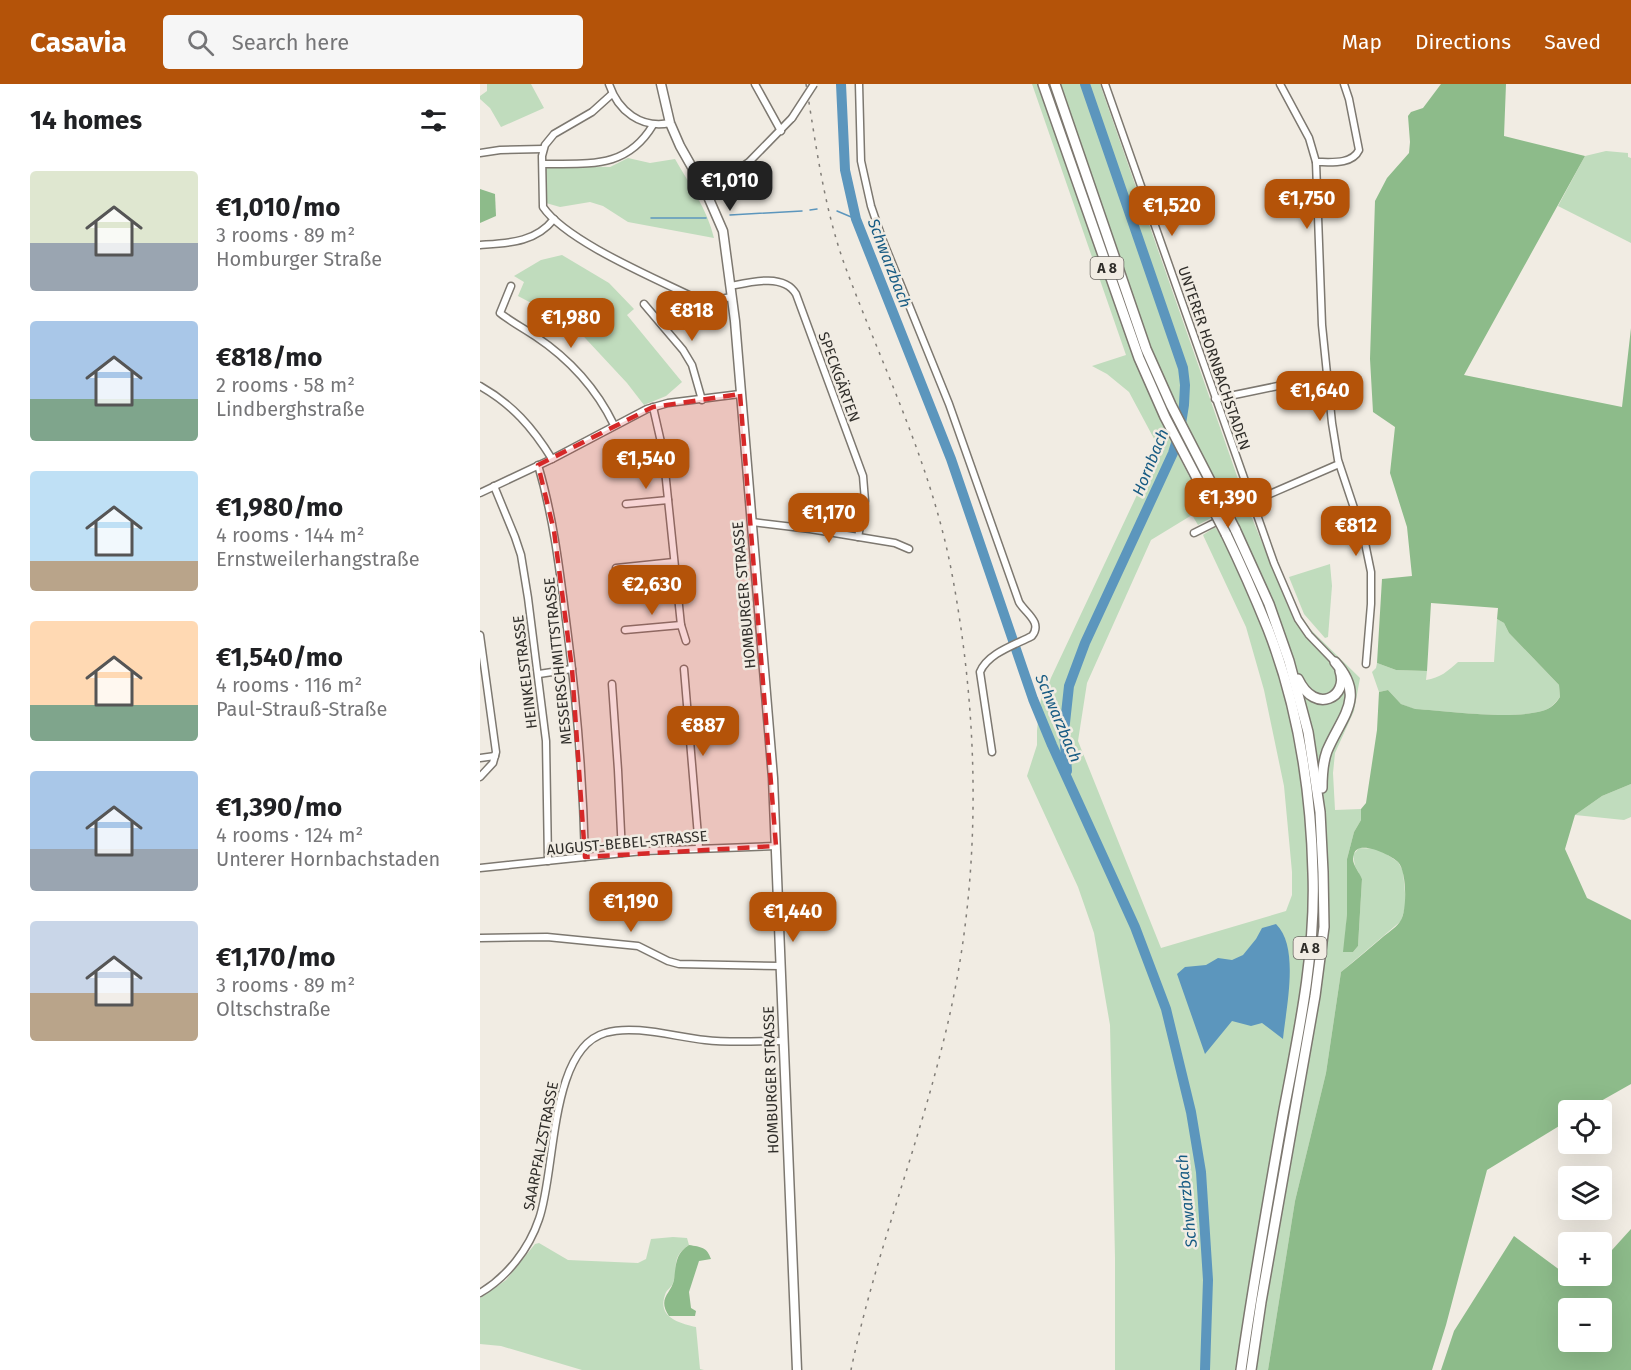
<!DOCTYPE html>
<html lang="en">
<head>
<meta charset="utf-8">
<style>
  :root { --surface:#fff; --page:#f6f6f6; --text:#202124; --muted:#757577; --accent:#b45309 }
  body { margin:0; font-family:"Fira Sans",sans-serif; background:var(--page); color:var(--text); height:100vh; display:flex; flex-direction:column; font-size:22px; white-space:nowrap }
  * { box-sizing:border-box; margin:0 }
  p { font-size:20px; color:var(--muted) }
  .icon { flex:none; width:33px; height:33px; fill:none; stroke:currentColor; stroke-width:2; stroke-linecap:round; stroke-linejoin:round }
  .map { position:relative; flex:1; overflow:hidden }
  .side { display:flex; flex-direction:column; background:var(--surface); width:480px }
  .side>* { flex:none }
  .tools { position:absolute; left:1078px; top:1016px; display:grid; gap:12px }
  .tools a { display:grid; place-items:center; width:54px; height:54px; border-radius:6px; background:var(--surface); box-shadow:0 6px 24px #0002; font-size:30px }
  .price { position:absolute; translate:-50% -51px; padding:0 14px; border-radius:12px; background:var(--accent); color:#fff; font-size:20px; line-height:39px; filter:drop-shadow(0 2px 3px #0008) }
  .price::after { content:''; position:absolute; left:50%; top:36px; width:18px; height:14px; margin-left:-9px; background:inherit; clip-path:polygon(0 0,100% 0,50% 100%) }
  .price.on { background:#222; color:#fff }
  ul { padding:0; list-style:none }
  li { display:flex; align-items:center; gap:18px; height:150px; padding:0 30px }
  li span { display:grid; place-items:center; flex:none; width:168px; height:120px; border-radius:6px; color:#555 }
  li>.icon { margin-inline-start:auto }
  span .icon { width:72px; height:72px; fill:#fffc; stroke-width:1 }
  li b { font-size:26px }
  h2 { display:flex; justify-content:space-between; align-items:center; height:72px; padding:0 30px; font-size:26px }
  header { display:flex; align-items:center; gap:36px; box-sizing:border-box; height:84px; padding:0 30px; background:var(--accent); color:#fff }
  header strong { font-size:28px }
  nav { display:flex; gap:33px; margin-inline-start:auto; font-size:21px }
  .search { width:420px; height:54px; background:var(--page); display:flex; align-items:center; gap:15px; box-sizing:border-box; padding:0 21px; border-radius:6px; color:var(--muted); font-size:22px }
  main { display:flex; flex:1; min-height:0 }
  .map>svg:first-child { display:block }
  .green { fill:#c0dcbd; fill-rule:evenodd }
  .forest { fill:#8dbb8a; fill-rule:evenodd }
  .water { fill:#5c96bd }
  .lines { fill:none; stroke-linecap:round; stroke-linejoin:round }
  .stream { stroke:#5c96bd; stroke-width:1.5 }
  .river { stroke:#5c96bd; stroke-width:10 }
  .minor-casing { stroke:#7d7870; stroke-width:9 }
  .major-casing { stroke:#7d7870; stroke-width:11 }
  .highway-casing { stroke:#7d7870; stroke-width:12 }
  .minor { stroke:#fff; stroke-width:6 }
  .major { stroke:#fff; stroke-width:8 }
  .highway { stroke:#fff; stroke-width:9 }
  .rail { stroke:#827e78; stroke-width:1.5; stroke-dasharray:3 6; stroke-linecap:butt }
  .minor-bridge-casing { stroke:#7d7870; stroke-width:9; stroke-linecap:butt }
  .highway-bridge-casing { stroke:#7d7870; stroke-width:12; stroke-linecap:butt }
  .minor-bridge { stroke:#fff; stroke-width:6 }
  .highway-bridge { stroke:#fff; stroke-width:9 }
  .marked { fill:#d62828; fill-opacity:0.2; stroke:#d62828; stroke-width:4.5; stroke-dasharray:12 8; stroke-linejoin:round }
  .labels { text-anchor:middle; stroke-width:5; stroke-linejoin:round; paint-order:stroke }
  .shield { fill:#f1ece3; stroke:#6a6762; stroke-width:1.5 }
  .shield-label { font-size:14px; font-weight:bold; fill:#302e2a }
  .street-label { font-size:15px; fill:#302e2a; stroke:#f1ece3 }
  .water-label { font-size:16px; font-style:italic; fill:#175b83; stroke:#f1ece3 }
</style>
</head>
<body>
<header>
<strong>Casavia</strong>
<div class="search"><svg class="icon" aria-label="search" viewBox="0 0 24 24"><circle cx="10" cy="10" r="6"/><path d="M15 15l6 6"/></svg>Search here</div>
<nav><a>Map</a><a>Directions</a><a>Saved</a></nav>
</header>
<main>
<section class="side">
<h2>14 homes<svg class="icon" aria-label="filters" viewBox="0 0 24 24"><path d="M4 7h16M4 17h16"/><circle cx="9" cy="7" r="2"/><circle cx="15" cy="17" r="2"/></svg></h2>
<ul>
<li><span style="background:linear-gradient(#dfe7d0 60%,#9aa5b1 0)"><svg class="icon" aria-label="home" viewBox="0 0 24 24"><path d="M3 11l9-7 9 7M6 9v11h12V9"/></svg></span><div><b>€1,010/mo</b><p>3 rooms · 89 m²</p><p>Homburger Straße</p></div></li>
<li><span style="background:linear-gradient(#a9c7e8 65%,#7fa58c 0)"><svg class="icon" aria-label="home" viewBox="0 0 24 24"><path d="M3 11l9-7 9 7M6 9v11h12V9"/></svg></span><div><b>€818/mo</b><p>2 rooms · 58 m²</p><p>Lindberghstraße</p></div></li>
<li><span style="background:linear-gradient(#bfe0f5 75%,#b9a48a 0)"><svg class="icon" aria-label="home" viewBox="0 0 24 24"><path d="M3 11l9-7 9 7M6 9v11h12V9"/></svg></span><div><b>€1,980/mo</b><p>4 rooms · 144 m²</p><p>Ernstweilerhangstraße</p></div></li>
<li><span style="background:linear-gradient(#ffd9b3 70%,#7fa58c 0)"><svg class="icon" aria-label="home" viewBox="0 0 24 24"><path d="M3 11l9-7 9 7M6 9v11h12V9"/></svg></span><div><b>€1,540/mo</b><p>4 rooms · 116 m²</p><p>Paul-Strauß-Straße</p></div></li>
<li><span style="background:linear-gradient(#a9c7e8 65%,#9aa5b1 0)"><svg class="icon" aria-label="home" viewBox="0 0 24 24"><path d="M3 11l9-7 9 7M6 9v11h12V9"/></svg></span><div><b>€1,390/mo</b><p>4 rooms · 124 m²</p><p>Unterer Hornbachstaden</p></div></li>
<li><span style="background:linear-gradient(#c9d6e8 60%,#b9a48a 0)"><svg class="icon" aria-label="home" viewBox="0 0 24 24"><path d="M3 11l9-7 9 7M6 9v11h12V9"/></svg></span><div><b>€1,170/mo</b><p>3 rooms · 89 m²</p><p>Oltschstraße</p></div></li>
</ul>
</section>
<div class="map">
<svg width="1151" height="1286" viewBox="0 0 1151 1286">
  <rect width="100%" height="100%" fill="#f1ece3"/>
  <g class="green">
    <path d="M7,0h44l13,24 -43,19 -11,-19 -10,-9v-3l7,-5z"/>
    <path d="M552,0h68l144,412 -4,8 -9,5 -5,-9 -19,9 4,9 -13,7 -6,-10 -41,25 -64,143 -9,58 83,207 125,-37 6,-16v-23l-8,-86 -20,-96 -18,-63 -43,-92 12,-8 6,9 19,-9 -5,-10 12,-4 5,5 42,103 8,-4 9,13 49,48 -6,33 -19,42 -2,20 2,37 26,-1v11l-7,12 -7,27v55l-3,38h9l5,-6 4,-67 -7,-13 -2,-11 6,-7 20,1 19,13 5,9 3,33 -5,17 -60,51 -15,101 -31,128 -27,169h-153v-112l-5,-233 -16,-92 -16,-46 -51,-111 10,-31v-15l6,-47 6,-1 110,-234 -30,-56 -22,-18 -15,-8 34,-11zM694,314l25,51 -10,27 -27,-53z"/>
    <path d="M1126,67l22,2v4l3,1v85l-73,-37 27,-50z"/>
    <path d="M148,74l22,5 25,-4c15,26 32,50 39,79l-86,-16 -25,-16 -13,-4 -30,5 -14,-4v-37l64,1z"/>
    <path d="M82,171l47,28 25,26 -7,6 55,67 -16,14 -22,9 -17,-22 -54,-58 -55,-29 6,-14 -10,-6 27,-16z"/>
    <path d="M850,480l2,22 -4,51 -3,1 -21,-24 -15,-37z"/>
    <path d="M1017,535l7,4 5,10 50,52 1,12c-5,6 -9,12 -18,14 -32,9 -93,0 -128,-2l-13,-5 -13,-14 -9,2 -7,-20 4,-4 1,-5 19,7 31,1 -1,9c14,-2 22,-9 32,-18h36z"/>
    <path d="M1151,700v33l-7,3 -49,-5 27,-19z"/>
    <path d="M193,1153l14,1 2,7c-19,13 -10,21 -16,38 -1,4 -7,7 -8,12 -8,23 15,28 31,32l4,42 4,1h-122l-81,-24 -21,-2v-46l26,-18 29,-36 4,-1 29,17 70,3 8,-4 5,-20z"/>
  </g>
  <g class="forest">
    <path d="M961,0h65l-2,52 81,20 -121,219 158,32 9,-79v456l-29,12 -27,19 -10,34 22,49 44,22v164l-46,26h-16v10l-82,50 -41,155 -14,45h-164l27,-169 31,-128 15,-101c15,-12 29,-24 43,-36 5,-4 14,-10 17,-16 6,-10 6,-49 -3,-58 -7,-7 -40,-23 -44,-8 -4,9 5,17 8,25l-4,67 -5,6h-10l4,-38v-55l7,-27 7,-12v-11l5,-6 11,-73 2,-38 9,-2 13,14 14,5c34,2 95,11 127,2 9,-2 14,-8 18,-14l-1,-12 -50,-52 -5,-10 -7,-4 1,-11 -67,-5 -4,68 -31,-1 -19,-7 5,-84 30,-3 -5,-49 -17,-54 5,-46 -22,-15 -3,-53 5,-158 12,-23 22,-25 1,-11 -2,-26 3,-4 12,-4z"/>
    <path d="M0,105l15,5 1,22 -16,7z"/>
    <path d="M1151,1145v141h-190l13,-39 60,-95 66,49 9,-10h13v-14zM1089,1224h33v33h-33z"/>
    <path d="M209,1161c12,2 18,2 22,14l-12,2 -10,31 2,16 5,3 -1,5h-26c-12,-18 2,-22 5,-36 2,-15 1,-26 15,-35z"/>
  </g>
  <path class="water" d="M796,840c24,23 10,84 7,115l-21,-16 -11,3 -19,-5 -27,33 -28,-80 8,-7 21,-2 12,-7 14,2 11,-5 13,-16 6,-11z"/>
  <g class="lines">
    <g class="stream">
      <path d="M330,126l7,-1"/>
      <path d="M357,127l19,8"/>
      <path d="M250,131l72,-4"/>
      <path d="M171,134h55"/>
    </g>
    <g class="river">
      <path d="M361,0l4,86 11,49 95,240 82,240 19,46 83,182 31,82 25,103 10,60 7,108 -3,90"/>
      <path d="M587,687l-3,-39 5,-46 16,-43 88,-190 7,-23 4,-25 1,-20 -2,-17 -98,-284"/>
    </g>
    <defs>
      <g id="minor">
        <path d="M129,0c9,27 32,45 61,39"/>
        <path d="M275,0l26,47"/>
        <path d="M379,0l2,77 10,45 12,35 66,163 70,198c6,11 24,20 13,34 -17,9 -44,17 -52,36l12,80"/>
        <path d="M625,0l169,479 24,56 11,16 26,27"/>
        <path d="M800,0l29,54 7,24 6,163 10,98 6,37 26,78 7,34v32l-5,60"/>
        <path d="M132,10l-20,18 -38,22 -9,11 -3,11 1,51c24,35 114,72 154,92l10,2 25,-4"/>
        <path d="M0,69l20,-3 43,-1"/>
        <path d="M836,78c14,0 36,3 43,-12l-10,-51 -5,-15"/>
        <path d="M63,80c45,-1 83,6 110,-39"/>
        <path d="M226,108l43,-30 43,-44"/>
        <path d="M0,161c28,-2 55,-2 74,-26"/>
        <path d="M31,202l-11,27c10,8 23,15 35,23 33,22 61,52 79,89"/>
        <path d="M251,202c19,-4 53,-13 65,8l67,182 2,25 -7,36"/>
        <path d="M164,220l39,46 9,15 10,35"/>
        <path d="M0,302c32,18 53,42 72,73"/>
        <path d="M735,315l111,-23"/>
        <path d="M173,323l10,44 18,174 5,16"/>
        <path d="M58,381c16,54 22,108 29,163 10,76 16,152 18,229"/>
        <path d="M14,402l21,51 6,18 7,43 18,143 2,120"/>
        <path d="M0,409l72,-34 95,-50 21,-6 72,-9"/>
        <path d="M783,413l76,-33"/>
        <path d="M146,420l42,-4"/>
        <path d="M272,438l58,7 85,14 14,6"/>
        <path d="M714,449l58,-29"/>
        <path d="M136,484l58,-6"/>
        <path d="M145,546l56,-5"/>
        <path d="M0,551l16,117 -3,11 -13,14"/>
        <path d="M204,585l15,179"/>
        <path d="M59,590l33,-5"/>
        <path d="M132,600l6,86 4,83"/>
        <path d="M0,674l15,-2"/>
        <path d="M0,784l163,-17 133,-5"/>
        <path d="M0,854l67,-1 91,9 30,15 11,3 102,2"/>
        <path d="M0,1209c27,-16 49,-44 59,-74 17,-47 10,-170 66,-186 29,-9 70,4 100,7 25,3 52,1 78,1"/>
      </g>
      <path id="major" d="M181,0l9,39 10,23 26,46 17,39 12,90 38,457 24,592"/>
      <g id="highway">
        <path d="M563,0l96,274 26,59 47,90"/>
        <path d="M575,0l91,265 25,56 50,97"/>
        <path d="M755,445l34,75 20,57 19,71 12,80 3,60 1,55 -9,69 -54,306 -10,68"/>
        <path d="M746,450c15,31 29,63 42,95 30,77 43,162 45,244 3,81 -15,163 -30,242 -15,85 -30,170 -42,255"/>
        <path d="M818,595c18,37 51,17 42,-8"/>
        <path d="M842,704c0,-12 1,-26 5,-37 14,-34 40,-54 8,-89"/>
      </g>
    </defs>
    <use href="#minor" class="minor-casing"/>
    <use href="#major" class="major-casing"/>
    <use href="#highway" class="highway-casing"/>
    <use href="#minor" class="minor"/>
    <use href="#major" class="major"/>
    <use href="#highway" class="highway"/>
    <path class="rail" d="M326,0c10,61 18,124 39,182 38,102 87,200 107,308 29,155 30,316 -9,469 -27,110 -69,216 -92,327"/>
    <defs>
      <path id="minor-bridge" d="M312,34l22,-34"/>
      <g id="highway-bridge">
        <path d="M741,418l14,27"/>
        <path d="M732,423l14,27"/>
      </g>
    </defs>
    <use href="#minor-bridge" class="minor-bridge-casing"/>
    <use href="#highway-bridge" class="highway-bridge-casing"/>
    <use href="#minor-bridge" class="minor-bridge"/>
    <use href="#highway-bridge" class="highway-bridge"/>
  </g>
  <path class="marked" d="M260,310l36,452 -191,11 -13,-188 -18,-138 -16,-66 115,-58z"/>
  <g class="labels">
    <g class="shield">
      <rect x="610.5" y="173" width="33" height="22" rx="4.5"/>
      <rect x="813.5" y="853" width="33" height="22" rx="4.5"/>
    </g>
    <g class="shield-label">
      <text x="627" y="189">A 8</text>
      <text x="830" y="869">A 8</text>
    </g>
    <g class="street-label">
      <text transform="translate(734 274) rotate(71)" y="5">UNTERER HORNBACHSTADEN</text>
      <text transform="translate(359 293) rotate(70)" y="5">SPECKGÄRTEN</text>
      <text transform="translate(264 511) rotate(-95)" y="5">HOMBURGER STRASSE</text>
      <text transform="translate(78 577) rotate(-96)" y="5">MESSERSCHMITTSTRASSE</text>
      <text transform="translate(45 588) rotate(-97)" y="5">HEINKELSTRASSE</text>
      <text transform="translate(147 759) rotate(-5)" y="5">AUGUST-BEBEL-STRASSE</text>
      <text transform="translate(291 996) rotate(-92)" y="5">HOMBURGER STRASSE</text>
      <text transform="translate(61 1062) rotate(-79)" y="5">SAARPFALZSTRASSE</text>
    </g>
    <g class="water-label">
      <text transform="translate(410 179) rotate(69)" y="6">Schwarzbach</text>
      <text transform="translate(670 378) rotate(-68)" y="6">Hornbach</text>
      <text transform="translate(579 634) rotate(67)" y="6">Schwarzbach</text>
      <text transform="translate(706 1117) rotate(-96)" y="6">Schwarzbach</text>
    </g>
  </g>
</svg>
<div class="tools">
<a><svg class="icon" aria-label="locate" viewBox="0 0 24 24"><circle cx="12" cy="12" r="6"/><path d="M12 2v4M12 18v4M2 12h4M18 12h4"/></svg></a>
<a><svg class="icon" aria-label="layers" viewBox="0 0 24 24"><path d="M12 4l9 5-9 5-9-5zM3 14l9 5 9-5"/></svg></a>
<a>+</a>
<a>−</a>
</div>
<b class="price on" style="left:250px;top:128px">€1,010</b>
<b class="price" style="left:827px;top:146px">€1,750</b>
<b class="price" style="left:692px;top:153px">€1,520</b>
<b class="price" style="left:212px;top:258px">€818</b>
<b class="price" style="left:91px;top:265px">€1,980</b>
<b class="price" style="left:840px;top:338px">€1,640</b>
<b class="price" style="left:166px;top:406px">€1,540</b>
<b class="price" style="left:748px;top:445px">€1,390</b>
<b class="price" style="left:349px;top:460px">€1,170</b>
<b class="price" style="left:876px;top:473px">€812</b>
<b class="price" style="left:172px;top:532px">€2,630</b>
<b class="price" style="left:223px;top:673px">€887</b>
<b class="price" style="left:151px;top:849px">€1,190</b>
<b class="price" style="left:313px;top:859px">€1,440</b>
</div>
</main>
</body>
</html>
